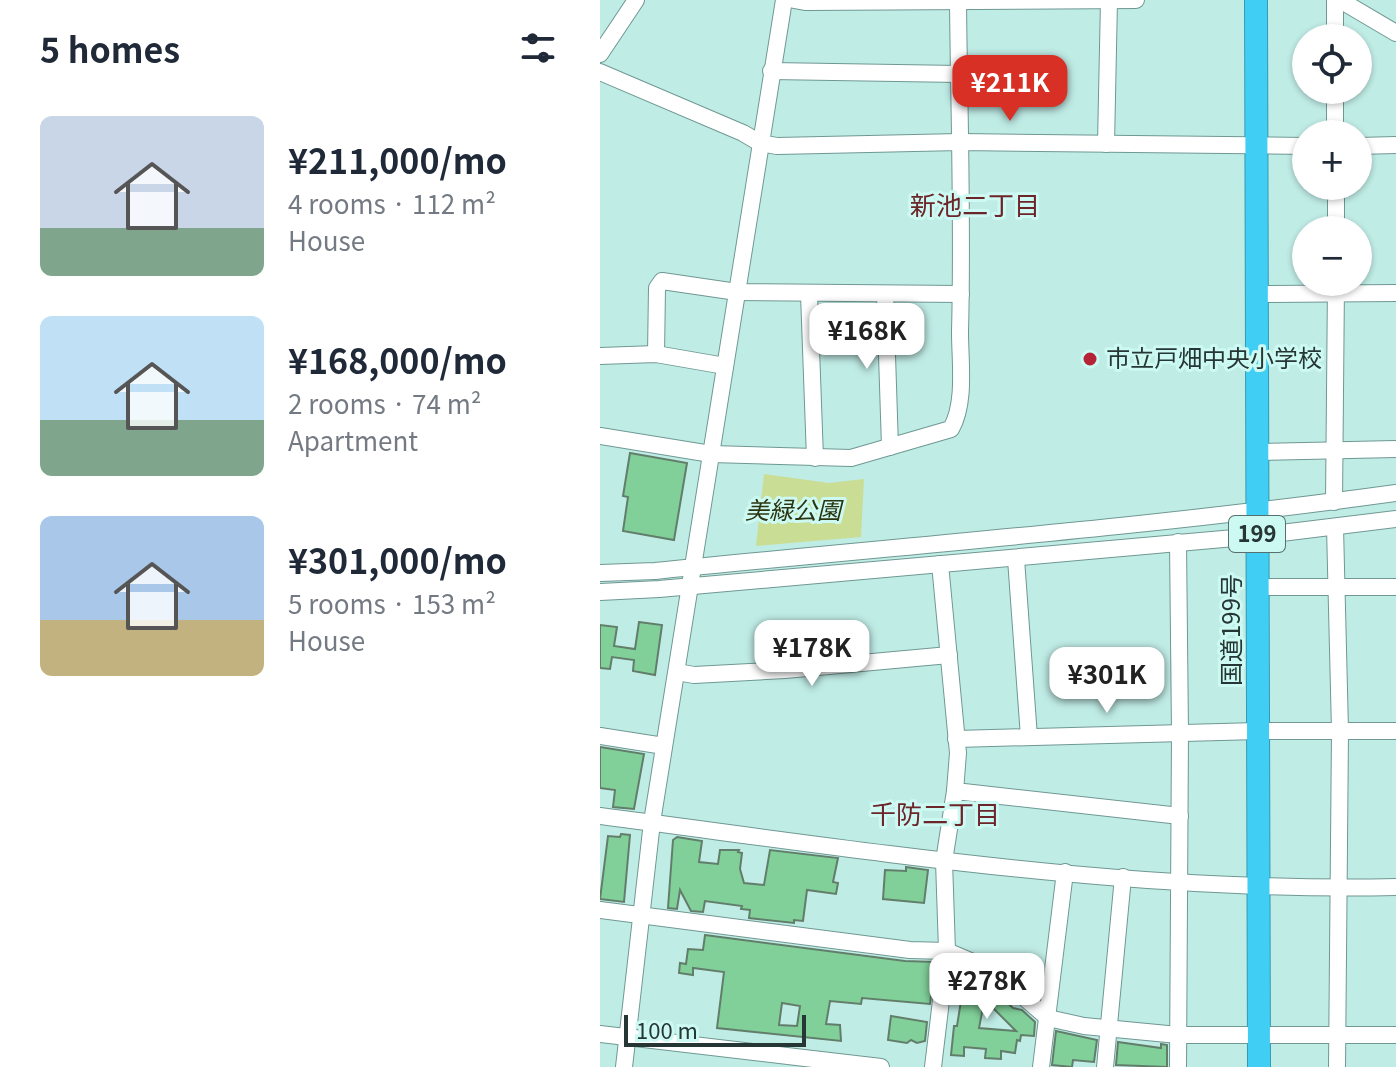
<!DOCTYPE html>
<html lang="en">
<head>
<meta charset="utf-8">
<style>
  :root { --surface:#fff; --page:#f2f2f3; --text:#1f2937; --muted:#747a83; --accent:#d93025 }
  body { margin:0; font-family:Georgia,"Noto Sans JP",serif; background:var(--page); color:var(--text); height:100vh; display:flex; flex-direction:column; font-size:30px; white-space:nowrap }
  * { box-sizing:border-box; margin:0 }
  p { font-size:26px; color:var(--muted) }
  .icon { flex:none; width:44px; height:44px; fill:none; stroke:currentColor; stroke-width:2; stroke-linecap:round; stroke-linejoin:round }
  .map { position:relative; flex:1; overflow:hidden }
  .drawer { display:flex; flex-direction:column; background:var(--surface); width:600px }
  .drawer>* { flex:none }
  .tools { position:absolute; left:692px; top:24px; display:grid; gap:16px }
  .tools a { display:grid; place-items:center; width:80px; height:80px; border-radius:50%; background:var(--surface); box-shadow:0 2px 6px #0004; font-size:40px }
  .scale { position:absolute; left:24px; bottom:20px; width:182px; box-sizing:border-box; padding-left:8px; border:4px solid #253634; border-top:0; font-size:22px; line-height:28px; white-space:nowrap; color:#253634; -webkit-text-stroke:6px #cdf9f3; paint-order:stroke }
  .price { position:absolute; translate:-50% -68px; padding:0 18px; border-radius:16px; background:#fff; color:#222; font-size:26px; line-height:52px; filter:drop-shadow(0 2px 4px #0008) }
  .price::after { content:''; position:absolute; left:50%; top:48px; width:24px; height:18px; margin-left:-12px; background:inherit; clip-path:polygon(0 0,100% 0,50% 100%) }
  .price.active { background:var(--accent); color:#fff }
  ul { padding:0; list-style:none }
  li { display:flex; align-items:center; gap:24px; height:200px; padding:0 40px }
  li span { display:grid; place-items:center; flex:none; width:224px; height:160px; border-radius:12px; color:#555 }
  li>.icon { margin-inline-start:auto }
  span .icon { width:96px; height:96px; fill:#fffc; stroke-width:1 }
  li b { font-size:34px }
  h2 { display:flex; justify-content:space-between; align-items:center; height:96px; padding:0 40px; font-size:34px }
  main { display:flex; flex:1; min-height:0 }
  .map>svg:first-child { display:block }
  .green { fill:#cadd94 }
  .building { fill:#81d09a; stroke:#627e6a; stroke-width:2; fill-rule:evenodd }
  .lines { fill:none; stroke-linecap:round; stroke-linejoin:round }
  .minor-casing { stroke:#6f9893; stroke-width:18 }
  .highway-casing { stroke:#3799b1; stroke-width:24 }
  .minor { stroke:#fff; stroke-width:16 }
  .highway { stroke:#41cef4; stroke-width:22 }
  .poi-dot { fill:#b52336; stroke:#cdf9f3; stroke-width:3 }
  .labels { text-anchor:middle; stroke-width:6; stroke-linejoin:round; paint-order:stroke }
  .shield { fill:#cdf9f3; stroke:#57706d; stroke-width:2 }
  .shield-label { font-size:22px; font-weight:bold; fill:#253634 }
  .poi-label { font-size:24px; fill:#253634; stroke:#cdf9f3; text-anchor:start }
  .park-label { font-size:24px; font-style:italic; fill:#2b330f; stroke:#cdf9f3 }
  .street-label { font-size:24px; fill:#253634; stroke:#cdf9f3 }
  .neighbourhood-label { font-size:26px; fill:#6c2529; stroke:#cdf9f3 }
</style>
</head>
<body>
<main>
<section class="drawer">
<h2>5 homes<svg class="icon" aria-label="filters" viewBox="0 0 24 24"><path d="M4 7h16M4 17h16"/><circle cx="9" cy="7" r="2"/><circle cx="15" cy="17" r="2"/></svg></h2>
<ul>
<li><span style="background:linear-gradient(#c9d6e8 70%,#7fa58c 0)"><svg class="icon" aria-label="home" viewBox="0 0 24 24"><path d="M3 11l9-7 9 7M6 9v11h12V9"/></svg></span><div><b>¥211,000/mo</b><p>4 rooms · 112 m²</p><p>House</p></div></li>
<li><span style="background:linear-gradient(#bfe0f5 65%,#7fa58c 0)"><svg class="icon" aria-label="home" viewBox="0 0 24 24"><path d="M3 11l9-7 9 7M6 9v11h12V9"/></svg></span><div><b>¥168,000/mo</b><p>2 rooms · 74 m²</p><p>Apartment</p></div></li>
<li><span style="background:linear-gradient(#a9c7e8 65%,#c2b280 0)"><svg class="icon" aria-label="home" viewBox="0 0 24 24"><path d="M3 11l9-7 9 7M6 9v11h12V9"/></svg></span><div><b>¥301,000/mo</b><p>5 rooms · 153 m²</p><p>House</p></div></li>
</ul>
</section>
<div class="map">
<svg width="796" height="1067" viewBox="0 0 796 1067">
  <rect width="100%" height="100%" fill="#c0ece6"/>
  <path class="green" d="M164,474l65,9 35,-4 -3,58 -105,9z"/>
  <g class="building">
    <path d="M30,453l57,10 -13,77 -51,-9 5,-34 -5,-1z"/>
    <path d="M39,622l23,3 -7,50 -22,-4 1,-11 -22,-3 -2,12 -10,-1v-43l17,2 -3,19 21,3z"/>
    <path d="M0,747l44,7 -10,55 -21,-2 2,-17 -15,-2z"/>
    <path d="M21,834l9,1 -6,67 -24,-3 8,-63 12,1z"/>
    <path d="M77,837l25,4 -3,21 19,2 2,-14h19l-1,2 4,1 -2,16 4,14 20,2 6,-35 68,8 -5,24 5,1 -2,11 -29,-4 -4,31 -9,-1v3l-45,-5 1,-8 -9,-1 1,-3 -37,-5 -2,11 -12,-1 -11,-21 -3,19 -9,-1 5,-68z"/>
    <path d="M306,867l22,3 -4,33 -41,-4 2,-29 21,1z"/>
    <path d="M105,935l200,26 30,1 -5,42 -68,-6 -1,6 -31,-3 -4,23 14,1 1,16 -124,-13 7,-56 -31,-4v7l-14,-2 1,-10 6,1 2,-15 15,1zM182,1003l18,3 -3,20 -18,-1z"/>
    <path d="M358,968l30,14 -9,46 37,3 -29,-29 9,-10 17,16 9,2 13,12 -1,14 -13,-1 -1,6 -3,-1 -2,13 -14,-2v8l-16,-1 1,-9 -22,-2v9l-13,-1 3,-29h3l7,-44 -7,-3z"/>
    <path d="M291,1016l36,6 -2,19 -8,2 -6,-3 -4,3 -19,-3z"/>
    <path d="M456,1031l41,9 -3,22 -21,-2 -1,7 -20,-2z"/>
    <path d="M518,1042l43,6v-4l6,1v22l-51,-2z"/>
  </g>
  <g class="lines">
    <defs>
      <g id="minor">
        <path d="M194,0l11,2 331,-2"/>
        <path d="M735,0v38"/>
        <path d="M740,0l56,33"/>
        <path d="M0,54l36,-54"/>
        <path d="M171,71l188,3"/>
        <path d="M0,72l143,61 17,10 17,3 183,-4 346,4"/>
        <path d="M735,90v44"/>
        <path d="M506,144l3,-144"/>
        <path d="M758,146l38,-1"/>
        <path d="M736,186v44"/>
        <path d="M209,294l6,164"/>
        <path d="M285,294l5,153"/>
        <path d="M657,294l139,-1"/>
        <path d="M56,354l1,-66 5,-7 75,11 224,2"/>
        <path d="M0,356l56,-2 69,12"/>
        <path d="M0,436l111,18 140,4 100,-29c15,-26 9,-67 9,-97 3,-110 -1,-221 -2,-332"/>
        <path d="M657,452l139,-3"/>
        <path d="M734,502l2,-220"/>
        <path d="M735,527l5,204 -3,336"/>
        <path d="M416,559l13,178"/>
        <path d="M0,573l55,-2c247,-25 495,-44 741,-78"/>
        <path d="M657,587h139"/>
        <path d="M0,592l59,-3 598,-53 139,-17"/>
        <path d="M77,672l17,3 91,-5 164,-15"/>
        <path d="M0,736l64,10"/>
        <path d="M356,739l302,-8h138"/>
        <path d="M355,791l225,25"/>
        <path d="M0,816c264,34 529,77 796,71"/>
        <path d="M0,910l310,40 37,1 33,14 18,10 50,43 36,8 94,9h218"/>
        <path d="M0,1034l281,33"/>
        <path d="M24,1067l28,-245 132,-822"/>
        <path d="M333,1067l14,-116 -3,-90 11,-70 3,-38 -18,-189"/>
        <path d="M441,1067l24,-195"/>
        <path d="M505,1067l18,-190"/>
        <path d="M578,1067l2,-334 -2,-191"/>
      </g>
      <path id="highway" d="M656,0l3,1067"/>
    </defs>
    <use href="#minor" class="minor-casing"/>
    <use href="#highway" class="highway-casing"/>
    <use href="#minor" class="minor"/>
    <use href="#highway" class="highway"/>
  </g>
  <circle class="poi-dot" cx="490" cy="359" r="8"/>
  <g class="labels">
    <rect class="shield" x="629" y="516" width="56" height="36" rx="6"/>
    <g class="shield-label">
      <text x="657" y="542">199</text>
    </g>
    <g class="poi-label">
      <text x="506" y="367">市立戸畑中央小学校</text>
    </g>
    <g class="park-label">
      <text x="193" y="519">美緑公園</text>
    </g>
    <g class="street-label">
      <text transform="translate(632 630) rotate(-90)" y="8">国道199号</text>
    </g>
    <g class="neighbourhood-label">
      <text x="375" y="215">新池二丁目</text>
      <text x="335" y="824">千防二丁目</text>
    </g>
  </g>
</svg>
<div class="tools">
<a><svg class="icon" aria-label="locate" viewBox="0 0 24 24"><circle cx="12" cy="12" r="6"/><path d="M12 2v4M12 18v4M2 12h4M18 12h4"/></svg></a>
<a>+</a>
<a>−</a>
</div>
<div class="scale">100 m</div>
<b class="price active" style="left:410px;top:123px">¥211K</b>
<b class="price" style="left:267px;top:371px">¥168K</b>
<b class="price" style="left:212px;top:688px">¥178K</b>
<b class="price" style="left:507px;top:715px">¥301K</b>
<b class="price" style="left:387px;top:1021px">¥278K</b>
</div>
</main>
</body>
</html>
